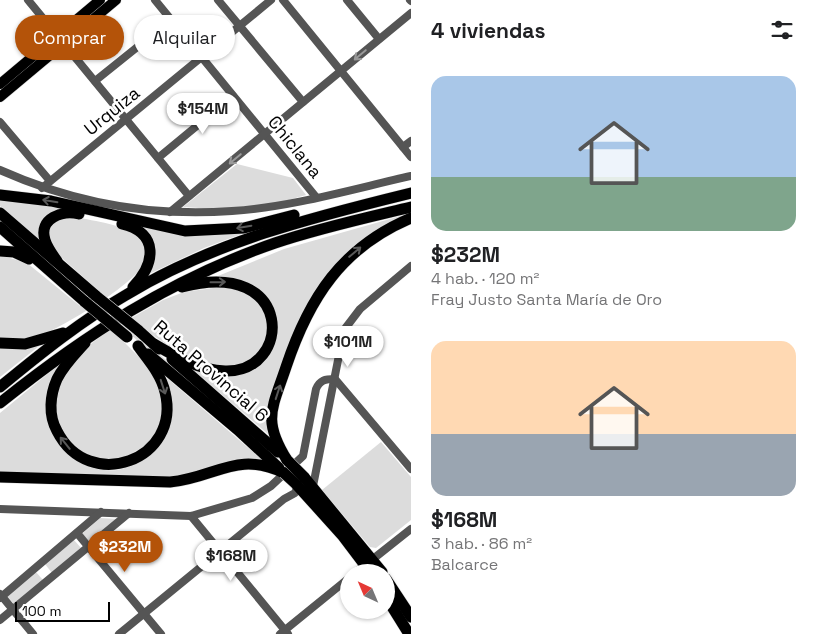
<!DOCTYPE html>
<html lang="es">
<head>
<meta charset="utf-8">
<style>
  :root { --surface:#fff; --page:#f2f2f2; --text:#202124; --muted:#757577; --accent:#b45309 }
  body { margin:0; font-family:"Space Grotesk",sans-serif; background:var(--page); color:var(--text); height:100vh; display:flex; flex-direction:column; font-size:19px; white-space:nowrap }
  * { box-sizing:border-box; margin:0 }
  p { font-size:16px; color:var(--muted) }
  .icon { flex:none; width:28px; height:28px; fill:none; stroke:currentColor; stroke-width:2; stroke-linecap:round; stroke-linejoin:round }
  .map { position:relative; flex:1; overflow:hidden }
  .details { display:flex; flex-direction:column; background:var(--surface); width:405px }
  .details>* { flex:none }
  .top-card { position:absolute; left:15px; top:15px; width:320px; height:45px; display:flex; gap:10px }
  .needle { width:32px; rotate:316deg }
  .fabs { position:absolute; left:340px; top:564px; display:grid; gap:10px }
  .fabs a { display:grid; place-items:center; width:55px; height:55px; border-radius:50%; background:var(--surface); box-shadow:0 1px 4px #0004; font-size:25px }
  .scale { position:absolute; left:15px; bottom:12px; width:95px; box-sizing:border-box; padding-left:5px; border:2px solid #000; border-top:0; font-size:14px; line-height:18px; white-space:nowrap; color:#000; -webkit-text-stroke:4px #fff; paint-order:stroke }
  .price { position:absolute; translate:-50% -42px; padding:0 11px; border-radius:18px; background:#fff; color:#222; font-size:16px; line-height:32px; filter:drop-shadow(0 1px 2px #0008) }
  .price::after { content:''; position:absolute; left:50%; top:30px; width:15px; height:11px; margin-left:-8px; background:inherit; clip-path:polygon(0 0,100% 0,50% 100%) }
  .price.active { background:var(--accent); color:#fff }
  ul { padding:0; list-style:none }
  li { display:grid; align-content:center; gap:10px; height:265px; padding:0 20px }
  li span { display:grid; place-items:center; height:155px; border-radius:15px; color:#555 }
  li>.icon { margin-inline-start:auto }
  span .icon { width:90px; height:90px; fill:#fffc; stroke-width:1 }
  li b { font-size:21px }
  h2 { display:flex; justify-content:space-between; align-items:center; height:60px; padding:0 20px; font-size:21px }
  .chip { padding:0 18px; border-radius:22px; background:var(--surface); box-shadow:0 1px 4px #0004; font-size:18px; line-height:45px }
  .chip.active { background:var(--accent); color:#fff }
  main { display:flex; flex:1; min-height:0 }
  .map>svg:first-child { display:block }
  .green { fill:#dcdcdc }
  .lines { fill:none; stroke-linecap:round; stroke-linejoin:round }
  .major-casing { stroke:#dbdbdb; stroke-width:11 }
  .highway-casing { stroke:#dbdbdb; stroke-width:12 }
  .minor { stroke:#555; stroke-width:8 }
  .major { stroke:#000; stroke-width:10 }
  .highway { stroke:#000; stroke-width:11 }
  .highway-bridge-casing { stroke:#dbdbdb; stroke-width:12; stroke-linecap:butt }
  .highway-bridge { stroke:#000; stroke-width:11 }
  .oneway { stroke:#999 }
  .oneway2 { stroke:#595959 }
  .labels { text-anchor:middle; stroke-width:5; stroke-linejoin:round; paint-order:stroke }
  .street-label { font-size:18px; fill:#000; stroke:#fff }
</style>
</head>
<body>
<main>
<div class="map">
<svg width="411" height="634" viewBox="0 0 411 634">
  <rect width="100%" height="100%" fill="#fff"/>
  <g class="green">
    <path d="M237,164l56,14 13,17 -28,8 -46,7 -49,-3z"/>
    <path d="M0,198l41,5 91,19 115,10 -43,16 -55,26 5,-17 -24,-34c-15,-3 -63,-17 -74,-13 -11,4 -16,20 -17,30l-39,-34z"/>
    <path d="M411,213l-87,68 -57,139 1,14 -79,-67c49,12 48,16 84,-21l-13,-55 -12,-8 -35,-5 71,-29z"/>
    <path d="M76,217c17,4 53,8 64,22 6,7 8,16 4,25 -13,23 -87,67 -113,75 -9,2 -22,0 -31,0v-84l27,8 53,43 20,-14 -46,-41 -7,-17 9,-14z"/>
    <path d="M228,286c7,3 18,5 25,10 27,22 13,68 -21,72 -30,4 -67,-24 -89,-40l-8,5 144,125 -2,2 -146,-125 -9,5 23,23 11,16 7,21 -3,27 -11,17 -32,17 -28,-3 -24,-19 -11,-30 7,-32 26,-30 18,-14 58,-33 21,-8z"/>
    <path d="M43,343l-43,34v-30z"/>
    <path d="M62,362l-4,7c0,13 -6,60 -2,69 9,24 50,41 73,28 10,-6 20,-16 30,-24l8,-64 99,85 -83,14 -183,-2v-62z"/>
    <path d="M381,442l30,35v43l-35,28 -6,-1 -48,-57z"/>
    <path d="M100,518l19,1 -29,23 -8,-8z"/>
    <path d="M73,539l9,10 -30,24 -7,-9z"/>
    <path d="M35,571l8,9 -29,24 -8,-9z"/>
  </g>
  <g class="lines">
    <defs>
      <g id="major">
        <path d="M0,84l100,-84"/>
        <path d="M0,97l116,-97"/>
      </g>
      <g id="highway">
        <path d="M0,195l51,6 134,30 59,-3 50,-13"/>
        <path d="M0,213l96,83"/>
        <path d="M122,224c38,9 33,40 11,63"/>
        <path d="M0,227l85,75"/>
        <path d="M0,251l14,1 15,7"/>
        <path d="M57,261c-5,-7 -10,-14 -12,-21 -7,-22 18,-30 34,-26"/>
        <path d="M138,330l21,19"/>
        <path d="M0,343l25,1 38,-11"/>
        <path d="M85,343c-10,11 -21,22 -28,36 -7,16 -9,36 0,52 32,63 125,29 108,-39 -4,-18 -17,-32 -27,-46"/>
        <path d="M154,344c22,13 45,26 71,27 68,2 70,-114 -43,-84"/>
        <path d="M148,354l90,76 41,38"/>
        <path d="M172,359l106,93"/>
        <path d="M0,387c40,-33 81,-66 126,-92 87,-53 187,-78 285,-102"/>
        <path d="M0,403c85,-68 171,-124 275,-160 44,-15 90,-25 136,-36"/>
        <path d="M287,460c-25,-40 -15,-51 -1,-93 23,-69 56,-120 125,-149"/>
        <path d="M0,477l170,5c45,-4 67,-32 114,-9"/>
        <path d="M304,477l78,95"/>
        <path d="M296,484l46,51 28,37"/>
        <path d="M386,579l25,38"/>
        <path d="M386,597l23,37"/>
      </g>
    </defs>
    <use href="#major" class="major-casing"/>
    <use href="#highway" class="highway-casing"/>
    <g class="minor">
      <path d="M28,0l161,196"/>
      <path d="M155,0l161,197"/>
      <path d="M218,0l85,102"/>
      <path d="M283,0l128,157"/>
      <path d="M347,0l32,39"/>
      <path d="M410,0l1,1"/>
      <path d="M95,81l76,-61"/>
      <path d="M0,122l50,59"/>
      <path d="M403,147l8,-6"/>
      <path d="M158,158l75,-62"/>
      <path d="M0,170c74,33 152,47 232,41 60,-4 121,-22 179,-35"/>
      <path d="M42,188l229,-188"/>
      <path d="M170,212l241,-199"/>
      <path d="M313,486l31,-156 16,-21 51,-43"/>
      <path d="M0,509l191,7 61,-18 19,-12 32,-30 13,-67c4,-9 9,-10 19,-10l76,90"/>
      <path d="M191,516l97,118"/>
      <path d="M77,533l84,101"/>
      <path d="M373,559l38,-30"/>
      <path d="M356,572l9,-7"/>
      <path d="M0,594l33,40"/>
      <path d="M0,598l101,-86"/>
      <path d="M0,620l129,-107"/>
      <path d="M119,634l165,-135 11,-6 3,-7"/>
      <path d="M280,634l69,-56"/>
    </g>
    <use href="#major" class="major"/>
    <use href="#highway" class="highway"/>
    <defs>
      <g id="highway-bridge">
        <path d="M96,296l42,34"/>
        <path d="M85,302l42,35"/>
        <path d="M287,460l17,17"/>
        <path d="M284,473l12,11"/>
      </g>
    </defs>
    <use href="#highway-bridge" class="highway-bridge-casing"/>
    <use href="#highway-bridge" class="highway-bridge"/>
  </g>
  <defs><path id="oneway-shaft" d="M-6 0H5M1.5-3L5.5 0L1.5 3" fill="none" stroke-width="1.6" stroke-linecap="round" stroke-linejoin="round" transform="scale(1.25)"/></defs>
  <g class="oneway">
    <use href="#oneway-shaft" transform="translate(360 55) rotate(140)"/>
    <use href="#oneway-shaft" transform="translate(235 159) rotate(140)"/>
  </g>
  <g class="oneway2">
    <use href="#oneway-shaft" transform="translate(50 201) rotate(-171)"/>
    <use href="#oneway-shaft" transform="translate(244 227) rotate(170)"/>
    <use href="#oneway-shaft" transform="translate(355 252) rotate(-40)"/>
    <use href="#oneway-shaft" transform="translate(218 282) rotate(-1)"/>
    <use href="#oneway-shaft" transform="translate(163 387) rotate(72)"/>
    <use href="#oneway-shaft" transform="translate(278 392) rotate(-72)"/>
    <use href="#oneway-shaft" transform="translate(65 443) rotate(-129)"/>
  </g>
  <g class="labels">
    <g class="street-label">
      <text transform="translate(112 111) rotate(-39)" y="6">Urquiza</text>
      <text transform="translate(295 147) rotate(51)" y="6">Chiclana</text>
      <text transform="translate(211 371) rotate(41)" y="6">Ruta Provincial 6</text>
    </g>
  </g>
</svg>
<div class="fabs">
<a><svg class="needle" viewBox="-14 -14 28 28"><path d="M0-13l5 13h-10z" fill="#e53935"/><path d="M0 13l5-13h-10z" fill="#757577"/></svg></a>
</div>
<div class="scale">100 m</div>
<b class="price" style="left:203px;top:135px">$154M</b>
<b class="price" style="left:348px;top:368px">$101M</b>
<b class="price active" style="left:125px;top:573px">$232M</b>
<b class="price" style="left:231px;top:582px">$168M</b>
<div class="top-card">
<a class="chip active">Comprar</a>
<a class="chip">Alquilar</a>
</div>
</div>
<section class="details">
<h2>4 viviendas<svg class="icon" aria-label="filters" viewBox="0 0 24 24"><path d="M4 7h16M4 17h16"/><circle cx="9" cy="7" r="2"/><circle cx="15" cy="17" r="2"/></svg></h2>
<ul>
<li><span style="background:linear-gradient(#a9c7e8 65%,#7fa58c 0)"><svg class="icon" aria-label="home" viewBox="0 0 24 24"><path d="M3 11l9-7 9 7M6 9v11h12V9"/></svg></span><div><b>$232M</b><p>4 hab. · 120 m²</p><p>Fray Justo Santa María de Oro</p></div></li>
<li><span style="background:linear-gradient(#ffd9b3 60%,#9aa5b1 0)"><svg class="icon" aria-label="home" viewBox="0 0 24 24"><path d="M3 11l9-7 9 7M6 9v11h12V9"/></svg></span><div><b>$168M</b><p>3 hab. · 86 m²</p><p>Balcarce</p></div></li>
</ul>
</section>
</main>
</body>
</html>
